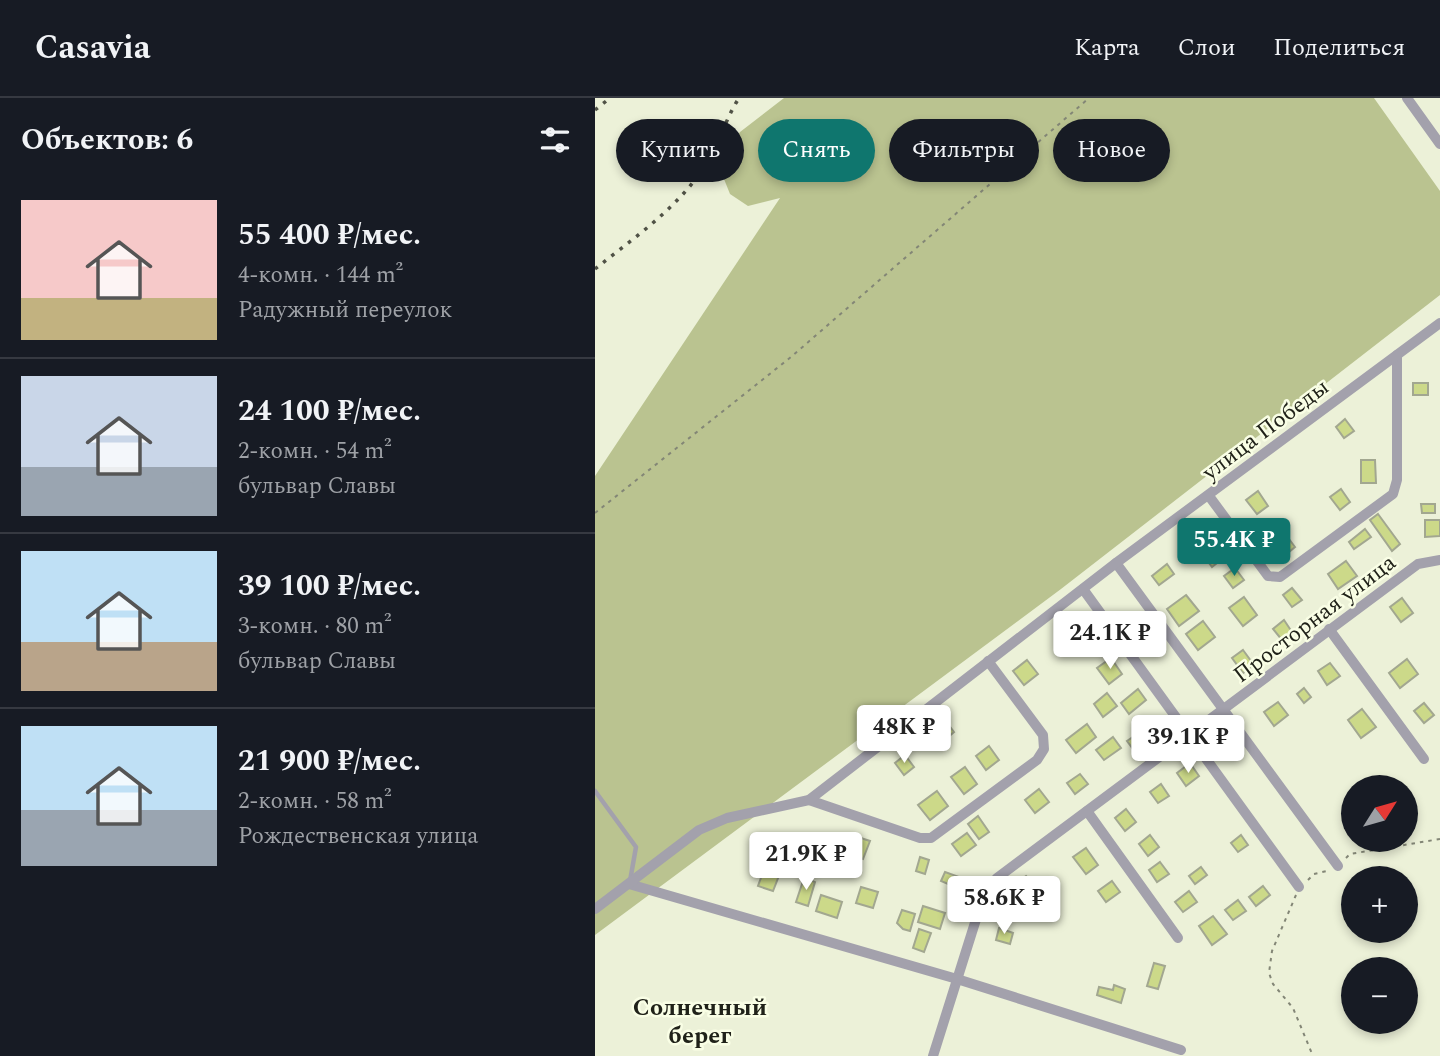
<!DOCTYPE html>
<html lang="ru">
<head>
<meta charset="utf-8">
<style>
  :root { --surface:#171b24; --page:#20242c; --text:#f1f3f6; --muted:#9ea1a6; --line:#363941; --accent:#0f766e }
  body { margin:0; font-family:Spectral,serif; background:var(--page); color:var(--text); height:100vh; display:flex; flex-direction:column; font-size:26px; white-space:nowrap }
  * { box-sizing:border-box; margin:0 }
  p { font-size:23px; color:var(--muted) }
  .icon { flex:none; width:38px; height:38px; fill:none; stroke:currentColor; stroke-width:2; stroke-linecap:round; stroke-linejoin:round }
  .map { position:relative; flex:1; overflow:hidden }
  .sheet { display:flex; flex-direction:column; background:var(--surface); width:595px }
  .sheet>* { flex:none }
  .banner { position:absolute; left:21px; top:21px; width:665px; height:63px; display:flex; gap:14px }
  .needle { width:46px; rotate:53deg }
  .fabs { position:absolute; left:746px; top:677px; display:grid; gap:14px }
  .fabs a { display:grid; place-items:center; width:77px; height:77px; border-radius:50%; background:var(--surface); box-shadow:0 4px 10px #0003; font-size:35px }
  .price { position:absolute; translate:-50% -60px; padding:0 16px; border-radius:7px; background:#fff; color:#222; font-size:23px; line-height:46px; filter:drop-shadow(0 2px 4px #0008) }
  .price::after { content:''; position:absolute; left:50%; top:42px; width:21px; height:16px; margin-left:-10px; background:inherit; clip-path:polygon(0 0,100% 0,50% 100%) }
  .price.current { background:var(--accent); color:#fff }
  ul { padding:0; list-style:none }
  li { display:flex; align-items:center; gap:21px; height:175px; padding:0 21px }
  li+li { border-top:2px solid var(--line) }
  li span { display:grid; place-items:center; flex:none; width:196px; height:140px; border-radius:0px; color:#555 }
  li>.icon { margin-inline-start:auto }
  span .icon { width:84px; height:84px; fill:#fffc; stroke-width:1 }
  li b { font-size:30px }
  h2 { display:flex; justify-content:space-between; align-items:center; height:84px; padding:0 21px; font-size:30px }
  .tag { padding:0 24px; border-radius:32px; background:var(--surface); box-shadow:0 4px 10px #0003; font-size:24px; line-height:63px }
  .tag.current { background:var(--accent); color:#fff }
  header { display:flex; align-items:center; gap:42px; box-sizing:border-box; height:98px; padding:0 35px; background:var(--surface); border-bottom:2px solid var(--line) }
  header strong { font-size:33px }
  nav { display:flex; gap:38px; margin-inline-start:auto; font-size:24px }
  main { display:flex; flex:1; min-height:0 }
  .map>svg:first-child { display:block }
  .green { fill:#bac390 }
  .building { fill:#ccd989; stroke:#a2a790; stroke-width:2 }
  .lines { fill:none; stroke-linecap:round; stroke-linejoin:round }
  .path { stroke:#838676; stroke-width:2; stroke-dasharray:3.5 5; stroke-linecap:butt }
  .service { stroke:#a3a1ac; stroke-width:4.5 }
  .minor { stroke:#a3a1ac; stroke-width:10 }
  .rail { stroke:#505246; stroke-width:3.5; stroke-dasharray:3.5 7; stroke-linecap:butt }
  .labels { text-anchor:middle; stroke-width:5; stroke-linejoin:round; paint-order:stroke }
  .street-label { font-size:23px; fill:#202219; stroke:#f9fee5 }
  .neighbourhood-label { font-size:24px; font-weight:bold; fill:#202219; stroke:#f9fee5 }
</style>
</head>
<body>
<header>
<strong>Casavia</strong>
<nav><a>Карта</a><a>Слои</a><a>Поделиться</a></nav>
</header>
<main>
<section class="sheet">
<h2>Объектов: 6<svg class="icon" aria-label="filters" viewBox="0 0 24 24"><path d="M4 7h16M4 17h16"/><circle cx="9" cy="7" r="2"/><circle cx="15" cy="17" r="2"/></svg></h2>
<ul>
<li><span style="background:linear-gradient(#f6c9c9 70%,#c2b280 0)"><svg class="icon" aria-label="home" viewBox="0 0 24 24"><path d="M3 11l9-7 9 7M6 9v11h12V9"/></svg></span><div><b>55 400 ₽/мес.</b><p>4-комн. · 144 m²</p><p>Радужный переулок</p></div></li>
<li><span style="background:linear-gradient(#c9d6e8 65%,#9aa5b1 0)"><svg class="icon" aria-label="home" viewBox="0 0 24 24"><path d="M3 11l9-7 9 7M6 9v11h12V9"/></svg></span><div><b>24 100 ₽/мес.</b><p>2-комн. · 54 m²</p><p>бульвар Славы</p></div></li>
<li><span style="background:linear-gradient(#bfe0f5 65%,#b9a48a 0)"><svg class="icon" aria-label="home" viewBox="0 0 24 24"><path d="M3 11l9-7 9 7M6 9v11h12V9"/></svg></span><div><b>39 100 ₽/мес.</b><p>3-комн. · 80 m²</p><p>бульвар Славы</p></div></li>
<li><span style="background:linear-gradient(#bfe0f5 60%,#9aa5b1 0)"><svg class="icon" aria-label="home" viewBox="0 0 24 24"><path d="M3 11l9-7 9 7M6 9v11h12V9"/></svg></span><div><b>21 900 ₽/мес.</b><p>2-комн. · 58 m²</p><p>Рождественская улица</p></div></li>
</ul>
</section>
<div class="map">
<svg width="845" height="958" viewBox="0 0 845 958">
  <rect width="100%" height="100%" fill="#ecf1d8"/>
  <path class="green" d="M189,0h590l66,93v104l-379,294 -466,346v-459l185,-278 -32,8 -18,-12 -8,-20 4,-22 14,-20z"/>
  <g class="building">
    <rect x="818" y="285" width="15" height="12"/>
    <path d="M750,321l9,12 -10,7 -8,-11z"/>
    <path d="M766,362h14l1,23h-15z"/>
    <path d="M746,391l9,13 -10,8 -10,-13z"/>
    <path d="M663,393l10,15 -11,8 -11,-14z"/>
    <path d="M826,406h14v9h-13z"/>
    <path d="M783,416l22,30 -8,7 -22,-31z"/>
    <path d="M830,422h15v16l-15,1z"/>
    <path d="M770,431l6,8 -17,12 -5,-7z"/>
    <path d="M694,441l6,8 -11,9 -7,-9z"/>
    <path d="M617,445l11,15 -11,9 -11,-15z"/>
    <path d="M751,463l11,15 -19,13 -10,-15z"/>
    <path d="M572,466l7,10 -15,11 -7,-9z"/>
    <path d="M640,470l9,12 -11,8 -9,-12z"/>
    <path d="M697,490l10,12 -10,7 -9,-12z"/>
    <path d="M591,497l13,16 -20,15 -12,-17z"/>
    <path d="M649,499l13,18 -14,11 -14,-18z"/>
    <path d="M807,500l11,15 -12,9 -11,-15z"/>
    <path d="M489,520l8,11 -15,12 -9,-12z"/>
    <path d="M689,522l8,12 -10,8 -9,-11z"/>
    <path d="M608,523l12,16 -17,13 -12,-16z"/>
    <path d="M648,552l11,15 -11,8 -11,-15z"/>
    <path d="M516,560l11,16 -13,10 -12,-16z"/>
    <path d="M812,561l11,15 -18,14 -11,-15z"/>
    <path d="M432,562l11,14 -14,11 -11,-14z"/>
    <path d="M735,565l10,13 -13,9 -9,-14z"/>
    <path d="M709,590l7,9 -7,6 -7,-9z"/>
    <path d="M543,591l8,11 -17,14 -8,-11z"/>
    <path d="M512,595l10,13 -14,11 -9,-13z"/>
    <path d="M683,604l10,13 -14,11 -10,-14z"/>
    <path d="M829,605l10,12 -10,8 -10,-12z"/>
    <path d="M767,611l14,18 -15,11 -13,-18z"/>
    <path d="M350,622l9,12 -13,11 -10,-13z"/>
    <path d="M492,626l9,13 -20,16 -10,-13z"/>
    <path d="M544,635l8,12 -11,8 -9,-12z"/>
    <path d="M518,639l8,11 -17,12 -8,-10z"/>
    <path d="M394,648l10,14 -13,10 -10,-14z"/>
    <path d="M310,657l9,12 -10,8 -9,-12z"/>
    <path d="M595,665l9,13 -13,10 -9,-13z"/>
    <path d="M370,669l12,17 -13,10 -13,-17z"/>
    <path d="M485,676l8,10 -13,10 -8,-11z"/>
    <path d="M566,686l8,12 -11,7 -8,-11z"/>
    <path d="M444,691l10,13 -14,11 -10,-13z"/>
    <path d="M342,693l11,15 -18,14 -12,-15z"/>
    <path d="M531,711l10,13 -11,9 -10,-13z"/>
    <path d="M383,718l11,16 -10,7 -11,-15z"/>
    <path d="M372,735l9,12 -15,11 -9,-12z"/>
    <path d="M253,736l22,7 -7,18 -22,-7z"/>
    <path d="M555,737l9,12 -11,9 -9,-12z"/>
    <path d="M646,737l7,10 -10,7 -7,-9z"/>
    <path d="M491,750l12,17 -12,9 -13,-17z"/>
    <path d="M325,759l9,3 -4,14 -9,-3z"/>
    <path d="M565,764l9,12 -12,8 -8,-12z"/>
    <path d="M170,769l15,6 -7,18 -15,-5z"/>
    <path d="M606,769l6,8 -12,9 -6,-8z"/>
    <path d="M350,774l14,5 -4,10 -14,-6z"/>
    <path d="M431,778l7,8 -8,7 -7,-9z"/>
    <path d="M209,780l11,4 -7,24 -12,-4z"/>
    <path d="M517,783l8,11 -14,10 -8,-11z"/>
    <path d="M668,788l7,9 -14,11 -7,-9z"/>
    <path d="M266,789l17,5 -5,16 -17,-5z"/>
    <path d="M594,793l8,11 -14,10 -8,-10z"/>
    <path d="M226,797l21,7 -5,16 -21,-7z"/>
    <path d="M643,802l8,11 -13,9 -8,-10z"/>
    <path d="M328,808l22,7 -5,16 -22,-7z"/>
    <path d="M405,809l13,4 -4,12 -13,-4z"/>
    <path d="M307,812l13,4 -5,17 -7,-2 -6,-6z"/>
    <path d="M618,818l14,18 -15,11 -13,-19z"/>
    <path d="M404,830l14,5 -3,11 -14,-4z"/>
    <path d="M324,831l12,4 -7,19 -11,-4z"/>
    <path d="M559,865l11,3 -7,23 -11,-3z"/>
    <path d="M519,887l11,4 -4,14 -24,-8 2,-8 14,3z"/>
  </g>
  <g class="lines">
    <g class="path">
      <path d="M0,415l196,-156 298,-259"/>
      <path d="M751,760l4,-4 90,-15"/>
      <path d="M713,782l6,-6 13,-3"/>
      <path d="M701,797l-24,56 -3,22 4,11 20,24 20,48"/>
    </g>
    <path class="service" d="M0,693l41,56 -6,34"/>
    <g class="minor">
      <path d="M812,0l33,46"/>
      <path d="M614,398l59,80 12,1 113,-83 4,-14v-125"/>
      <path d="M521,465l222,303"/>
      <path d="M488,491l216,298"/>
      <path d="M734,531l95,130"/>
      <path d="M214,702l111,38h11l106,-78 7,-11 -1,-14 -55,-74"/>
      <path d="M492,713l91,127"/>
      <path d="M34,786l328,95 224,71"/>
      <path d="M0,811l104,-79 28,-12 82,-18 307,-237 324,-240"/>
      <path d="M338,958l51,-162 13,-16 421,-314 22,-4"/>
    </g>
    <g class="rail">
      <path d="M0,12l15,-12"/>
      <path d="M0,171c40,-32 86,-63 113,-108 12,-20 18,-43 31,-63"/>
    </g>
  </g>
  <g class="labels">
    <g class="street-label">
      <text transform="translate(670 331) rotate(-37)" y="8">улица Победы</text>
      <text transform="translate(719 520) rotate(-37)" y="8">Просторная улица</text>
    </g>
    <g class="neighbourhood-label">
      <text x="105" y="917">Солнечный<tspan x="105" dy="28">берег</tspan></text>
    </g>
  </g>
</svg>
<div class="fabs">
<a><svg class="needle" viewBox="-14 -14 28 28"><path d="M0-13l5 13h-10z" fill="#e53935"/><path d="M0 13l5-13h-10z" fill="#9ea1a6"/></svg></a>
<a>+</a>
<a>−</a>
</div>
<b class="price current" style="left:639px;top:480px">55.4K ₽</b>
<b class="price" style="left:515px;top:573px">24.1K ₽</b>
<b class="price" style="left:309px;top:667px">48K ₽</b>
<b class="price" style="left:593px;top:677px">39.1K ₽</b>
<b class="price" style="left:211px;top:794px">21.9K ₽</b>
<b class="price" style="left:409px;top:838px">58.6K ₽</b>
<div class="banner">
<a class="tag">Купить</a>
<a class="tag current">Снять</a>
<a class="tag">Фильтры</a>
<a class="tag">Новое</a>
</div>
</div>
</main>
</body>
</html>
